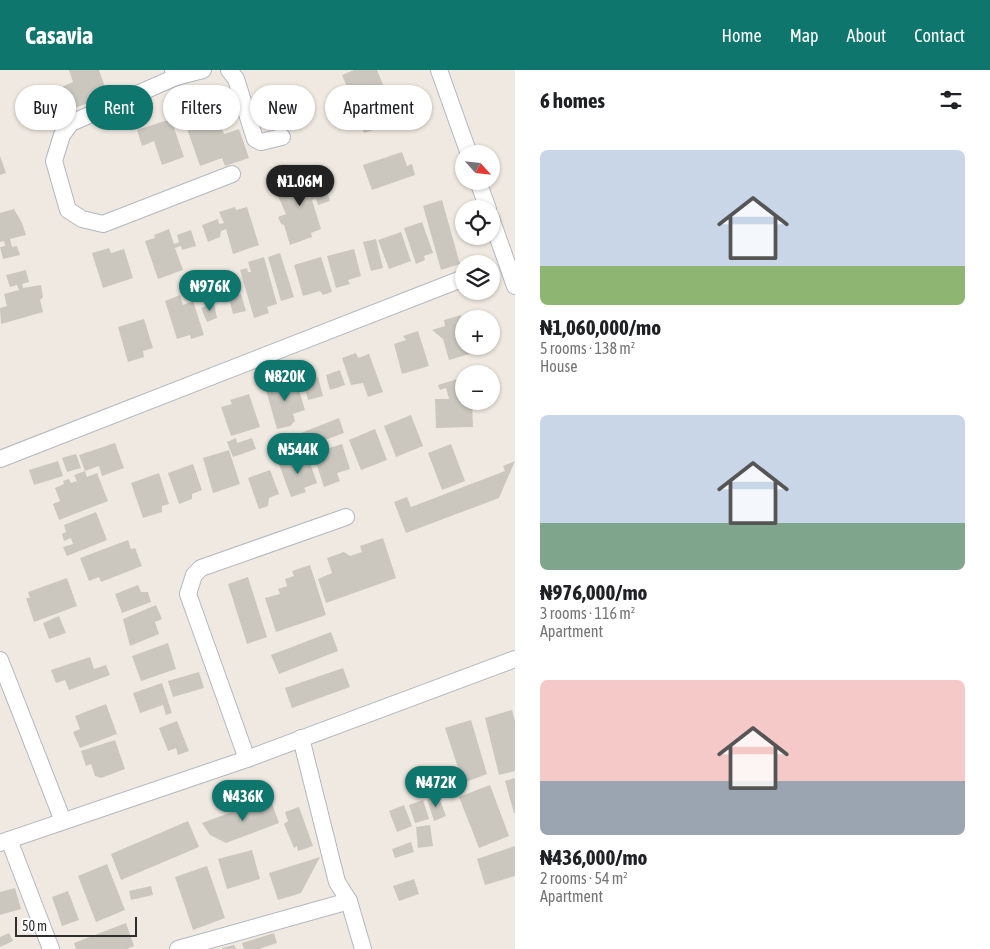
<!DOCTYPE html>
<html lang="en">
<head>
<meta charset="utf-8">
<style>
  :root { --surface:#fff; --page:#f2f2f2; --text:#202124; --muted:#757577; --accent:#0f766e }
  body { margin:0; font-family:"Asap Condensed",sans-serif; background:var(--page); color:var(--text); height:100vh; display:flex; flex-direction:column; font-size:19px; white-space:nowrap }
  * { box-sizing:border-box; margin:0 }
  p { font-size:16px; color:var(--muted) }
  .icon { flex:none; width:28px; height:28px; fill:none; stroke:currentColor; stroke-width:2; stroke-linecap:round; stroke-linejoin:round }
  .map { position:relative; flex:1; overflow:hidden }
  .drawer { display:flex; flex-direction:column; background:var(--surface); width:475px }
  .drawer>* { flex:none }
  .banner { position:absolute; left:15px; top:15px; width:425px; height:45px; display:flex; gap:10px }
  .needle { width:32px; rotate:117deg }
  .tools { position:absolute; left:455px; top:75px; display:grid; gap:10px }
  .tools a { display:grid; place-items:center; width:45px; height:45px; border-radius:50%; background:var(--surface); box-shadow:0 1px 4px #0004; font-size:25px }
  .scale { position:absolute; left:15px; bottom:12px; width:122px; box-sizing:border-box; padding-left:5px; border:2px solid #2e2e2e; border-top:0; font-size:14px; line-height:18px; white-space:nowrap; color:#2e2e2e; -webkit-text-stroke:4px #fff; paint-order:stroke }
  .price { position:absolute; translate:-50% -42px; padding:0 11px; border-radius:18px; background:var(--accent); color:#fff; font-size:16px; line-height:32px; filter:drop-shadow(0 1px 2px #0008) }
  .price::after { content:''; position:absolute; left:50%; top:30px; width:15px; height:11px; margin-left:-8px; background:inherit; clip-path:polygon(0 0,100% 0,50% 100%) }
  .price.active { background:#222; color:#fff }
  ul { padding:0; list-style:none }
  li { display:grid; align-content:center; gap:10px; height:265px; padding:0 25px }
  li span { display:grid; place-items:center; height:155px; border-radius:8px; color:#555 }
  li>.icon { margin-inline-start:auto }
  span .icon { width:90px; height:90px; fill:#fffc; stroke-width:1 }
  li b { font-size:21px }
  h2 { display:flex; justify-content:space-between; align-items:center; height:60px; padding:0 25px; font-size:21px }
  .tag { padding:0 18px; border-radius:22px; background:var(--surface); box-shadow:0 1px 4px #0004; font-size:18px; line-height:45px }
  .tag.active { background:var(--accent); color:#fff }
  header { display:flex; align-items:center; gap:30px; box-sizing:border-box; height:70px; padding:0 25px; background:var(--accent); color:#fff }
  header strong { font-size:24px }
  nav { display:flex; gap:28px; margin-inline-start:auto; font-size:18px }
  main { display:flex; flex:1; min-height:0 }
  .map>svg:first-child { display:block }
  .building { fill:#cbc7bf }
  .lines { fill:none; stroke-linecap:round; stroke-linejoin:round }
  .minor-casing { stroke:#b4b7c1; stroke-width:18 }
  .minor { stroke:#fff; stroke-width:16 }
</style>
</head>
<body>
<header>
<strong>Casavia</strong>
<nav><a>Home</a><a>Map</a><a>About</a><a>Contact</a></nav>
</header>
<main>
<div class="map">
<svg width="515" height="879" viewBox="0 0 515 879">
  <rect width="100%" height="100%" fill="#efe9e1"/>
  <g class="building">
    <path d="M69,0h30l9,26 -39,14 -8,-23 12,-5z"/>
    <path d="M354,0h23l7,17 -31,14 -11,-26z"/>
    <path d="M402,22l8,26 -46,15 -5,-14 -24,8 -4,-11z"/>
    <path d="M214,36l10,28 15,-5 10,29 -24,8 -3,-8 -22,8 -17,-49z"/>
    <path d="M171,49l13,38 -22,8 -8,-24 -12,5 -5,-16z"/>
    <path d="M402,82l5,14 5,-2 3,11 -43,15 -9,-25z"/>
    <path d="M0,86l6,17 -6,2z"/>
    <path d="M302,99l8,27 6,-2 -2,-6 11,-4 5,17 -12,4 -2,-6 -4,1 9,29 -10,4 1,4 -22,8 -6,-20 -3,-1 -3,-7 8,-3 -8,-18 2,-8 4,-1 -3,-11z"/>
    <path d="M442,130l18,64 -19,6 -18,-64z"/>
    <path d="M235,137l1,3 11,-3 12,38 -26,9 -7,-25 -5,2 -1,6 -12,5 -6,-17 16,-6 1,5 5,-1 -5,-11z"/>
    <path d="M14,139l8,14 4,12 -16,4 2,8 5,-1 3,9 -17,4 -3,-12 5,-1 -1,-5 -4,1v-29z"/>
    <path d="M422,152l11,31 -9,3 1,4 -9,4 -12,-36z"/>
    <path d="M169,159l5,15 5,-2 -2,-7 14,-5 5,16 -14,4 -1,-4 -6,2 8,22 -25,9 -13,-38 10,-3 -1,-3z"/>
    <path d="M401,162l10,29 -22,8 -11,-29z"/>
    <path d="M376,169l7,29 -12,3 -8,-29z"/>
    <path d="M109,178l2,5 13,-4 9,29 -30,10 -11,-35z"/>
    <path d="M354,179l7,27 -13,4 2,4 -14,4 -9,-32z"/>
    <path d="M280,183l14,44 -13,4 -13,-44z"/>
    <path d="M264,187l13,47 -10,3 2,6 -15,5 -14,-48 7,-2 1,4h3l-3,-10z"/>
    <path d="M321,187l11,35 -9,3 -3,-4 -17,5 -9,-31z"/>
    <path d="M26,200l3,12 -7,2 1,4 18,-3 2,12 -3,3 3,12 -42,12 -1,-16 7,-2 -3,-12 15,-4 -2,-5 -7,2 -4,-12z"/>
    <path d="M241,224l5,17 -13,3 -4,-16z"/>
    <path d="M180,225l3,10 10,-4 11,34 -13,4 -1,-4 -13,4 -12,-38z"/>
    <path d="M214,232l3,16 -10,4 -6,-14z"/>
    <path d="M461,245l3,8v23h7l2,7 -24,7 -6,-21 -11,-9 13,-4 -1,-6z"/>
    <path d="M144,249l9,29 -10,3 1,6 -16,5 -10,-35z"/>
    <path d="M418,261l11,35 -27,8 -8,-30 12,-4 -3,-4z"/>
    <path d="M356,283l2,5 11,-4 14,38 -15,5 -5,-14 -12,2 -9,-27z"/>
    <path d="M490,298l7,22 -6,2v-18l-18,-1z"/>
    <path d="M340,300l5,15 -15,5 -4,-15z"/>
    <path d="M295,307l10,33 -12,4 2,7 -5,5 -13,3 -11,-39 13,-4 -1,-4z"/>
    <path d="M318,307l5,19 -15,4 -5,-19z"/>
    <path d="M464,307v24h8l1,26 -37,1 -1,-29h14l-3,-11 -6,2 -2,-5z"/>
    <path d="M249,324l11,33 -29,9 -10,-29 11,-3 -2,-4z"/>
    <path d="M411,345l12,31 -27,11 -12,-31z"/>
    <path d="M339,348l5,15 -38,14 -5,-14z"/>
    <path d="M375,359l12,31 -26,10 -12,-30z"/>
    <path d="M236,368l1,5 15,-5 4,11 -23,8 -6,-15z"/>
    <path d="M115,373l9,25 -22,8 -3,-10 -14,5 -6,-16z"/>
    <path d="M342,374l8,25 -13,4 3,8 -16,6 -11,-34z"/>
    <path d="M451,374l14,37 -23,9 -14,-37z"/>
    <path d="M229,380l11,34 -27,9 -10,-35z"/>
    <path d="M76,384l5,14 -14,4 -5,-14z"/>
    <path d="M307,384l10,29 -13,5 2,4 -15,5 -12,-33z"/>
    <path d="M58,391l5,15 -29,9 -5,-15z"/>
    <path d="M515,391l-16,37 -93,35 -12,-31 13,-5 4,10 94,-36 -2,-5z"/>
    <path d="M193,394l9,26 -10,4v5l-13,5 -11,-31z"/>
    <path d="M270,400l9,24 -10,4 -1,8 -9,3 -11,-31z"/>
    <path d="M85,401l2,6 10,-4 11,28 -49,19 -6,-16 7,-3 -5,-13 9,-4 -1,-3 6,-2 2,4 6,-2 -3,-6z"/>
    <path d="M159,403l10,31 -7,2v6l-19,6 -12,-35z"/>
    <path d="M96,442l11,28 -40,16 -4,-9 10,-3 -2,-6 -7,3 -2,-7 4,-2 -2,-7z"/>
    <path d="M383,468l13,40 -70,25 -8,-24 14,-6 -5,-15 17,-6 6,4 12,-4 -2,-6z"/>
    <path d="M128,470l3,9 4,-1 7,18 -41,16 -2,-5 -10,4 -9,-23z"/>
    <path d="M310,495l16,50 -50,17 -11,-34 15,-4 -2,-5 9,-3 -2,-7 9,-3 -2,-5z"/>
    <path d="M248,507l19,60 -20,7 -19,-60z"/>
    <path d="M67,508l10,28 -43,16 -8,-24h4l-2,-6z"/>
    <path d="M138,515l3,7h7l3,10 -29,11 -7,-19z"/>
    <path d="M156,535l6,14 -7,3 4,12 -29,12 -7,-27z"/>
    <path d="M59,546l7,17 -17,6 -6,-16z"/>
    <path d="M331,562l7,19 -59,23 -8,-19z"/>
    <path d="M168,573l8,26 -35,12 -9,-25z"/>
    <path d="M90,587l4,12 12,-4 4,10 -41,15 -4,-10 -9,3 -5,-13z"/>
    <path d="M343,598l7,19 -58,21 -7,-20z"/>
    <path d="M199,602l5,16 -31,9 -5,-16z"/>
    <path d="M162,613l10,30 -6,2 -3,-10 -23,8 -7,-20z"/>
    <path d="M106,634l11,30 -37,14 -7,-16 7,-3 -5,-13z"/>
    <path d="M512,640l3,11v50l-16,4 -14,-57z"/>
    <path d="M471,650l16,54 -24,9 -18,-55z"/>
    <path d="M177,651l12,30 -11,4 -2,-7 -8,3 -9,-23z"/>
    <path d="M115,670l10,29 -24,9 -6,-2 -4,-12 -5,2 -5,-15z"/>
    <path d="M515,708v35h-1l-9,-32z"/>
    <path d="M490,715l19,51 -30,12 -20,-51z"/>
    <path d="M438,725l8,21 -12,5 -7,-22z"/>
    <path d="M270,728l9,25 -53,20 -16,-8 -8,-12z"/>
    <path d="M423,730l6,19 -14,4 -6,-18z"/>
    <path d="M404,735l8,21 -15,6 -8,-21z"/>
    <path d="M299,737l14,39 -15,5 -1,-5 -3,2 -10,-24 4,-3 -3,-9z"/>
    <path d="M188,751l11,26 -78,33 -10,-26z"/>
    <path d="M430,755l3,21 -15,2 -2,-21z"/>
    <path d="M411,772l3,10 -19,6 -3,-9z"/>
    <path d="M515,776v30l-30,9 -8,-26z"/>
    <path d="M252,780l8,29 -33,10 -9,-30z"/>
    <path d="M320,787l-19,36 -23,7 -9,-27z"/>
    <path d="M107,794l18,46 -29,12 -18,-46z"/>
    <path d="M207,796l18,52 -32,12 -18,-53z"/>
    <path d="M414,809l5,15 -20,7 -6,-15z"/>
    <path d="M151,816l2,9 -22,5 -2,-9z"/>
    <path d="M15,818l6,21 -21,6v-23z"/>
    <path d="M68,821l11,29 -17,6 -10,-29z"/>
    <path d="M126,853l8,23 -7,3h-51l-2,-6z"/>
    <path d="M9,863l4,8 -13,6v-10z"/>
    <path d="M274,863l3,10 -18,6h-15l-2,-6z"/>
    <path d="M234,875l2,4h-14v-1z"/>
  </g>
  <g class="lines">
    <defs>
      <g id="minor">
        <path d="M173,0l3,7 -105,46 -9,12 -8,26 14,49 14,9 21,5 129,-50"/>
        <path d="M229,0l7,9 19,60 6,3 21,-5"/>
        <path d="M439,0l30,84"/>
        <path d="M176,7l27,-7"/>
        <path d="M478,111l10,28"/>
        <path d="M491,148l24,68"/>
        <path d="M0,389l464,-181"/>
        <path d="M0,590l63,161"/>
        <path d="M301,668l36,144 12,19 14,48"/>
        <path d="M247,689l-59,-165 6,-19 7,-7 145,-51"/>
        <path d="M9,770l42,109"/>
        <path d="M0,773l247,-84 268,-100"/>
        <path d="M178,879l171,-48"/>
      </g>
    </defs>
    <use href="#minor" class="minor-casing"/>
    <use href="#minor" class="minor"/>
  </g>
</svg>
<div class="tools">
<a><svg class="needle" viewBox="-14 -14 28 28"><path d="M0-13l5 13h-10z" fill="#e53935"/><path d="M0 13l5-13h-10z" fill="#757577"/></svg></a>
<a><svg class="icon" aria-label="locate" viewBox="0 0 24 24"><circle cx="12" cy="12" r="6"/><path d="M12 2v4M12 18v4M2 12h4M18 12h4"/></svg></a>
<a><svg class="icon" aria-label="layers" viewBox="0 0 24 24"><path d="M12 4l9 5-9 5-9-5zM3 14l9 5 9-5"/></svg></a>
<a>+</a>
<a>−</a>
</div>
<div class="scale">50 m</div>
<b class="price active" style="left:300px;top:137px">₦1.06M</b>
<b class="price" style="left:210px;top:242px">₦976K</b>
<b class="price" style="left:285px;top:332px">₦820K</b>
<b class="price" style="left:298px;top:405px">₦544K</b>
<b class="price" style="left:436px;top:738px">₦472K</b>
<b class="price" style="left:243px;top:752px">₦436K</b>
<div class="banner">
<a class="tag">Buy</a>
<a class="tag active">Rent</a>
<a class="tag">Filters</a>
<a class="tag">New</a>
<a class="tag">Apartment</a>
</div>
</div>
<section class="drawer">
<h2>6 homes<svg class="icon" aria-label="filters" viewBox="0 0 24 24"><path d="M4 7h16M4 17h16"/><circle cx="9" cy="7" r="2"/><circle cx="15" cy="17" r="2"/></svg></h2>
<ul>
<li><span style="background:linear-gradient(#c9d6e8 75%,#8fb573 0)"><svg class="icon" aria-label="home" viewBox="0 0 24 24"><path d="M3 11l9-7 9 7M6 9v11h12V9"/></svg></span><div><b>₦1,060,000/mo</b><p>5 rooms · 138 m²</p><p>House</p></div></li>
<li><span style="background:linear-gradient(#c9d6e8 70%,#7fa58c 0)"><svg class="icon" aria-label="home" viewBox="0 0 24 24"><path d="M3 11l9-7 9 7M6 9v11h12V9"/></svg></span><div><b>₦976,000/mo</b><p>3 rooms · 116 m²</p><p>Apartment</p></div></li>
<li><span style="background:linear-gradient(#f6c9c9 65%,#9aa5b1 0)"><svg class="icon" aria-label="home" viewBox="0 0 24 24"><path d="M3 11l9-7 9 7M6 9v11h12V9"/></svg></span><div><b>₦436,000/mo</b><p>2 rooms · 54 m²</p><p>Apartment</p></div></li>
</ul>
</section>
</main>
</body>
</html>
